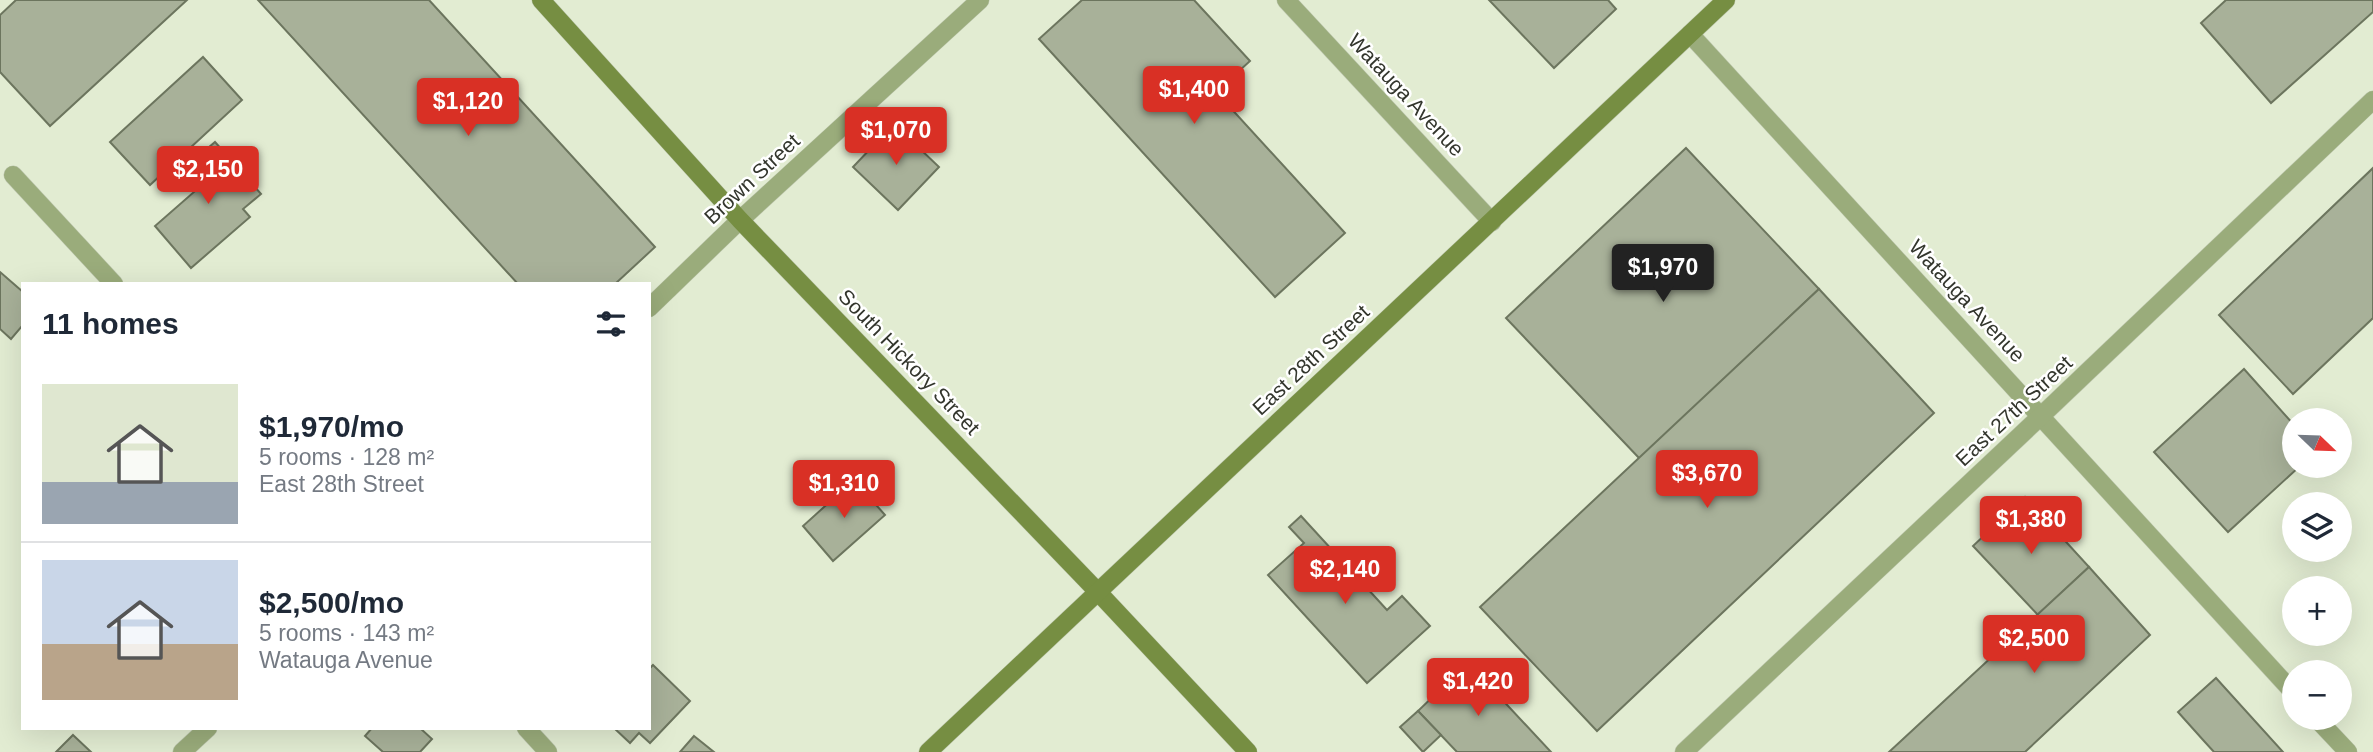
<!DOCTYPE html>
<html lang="en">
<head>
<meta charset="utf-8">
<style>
  :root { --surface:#fff; --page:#f6f6f7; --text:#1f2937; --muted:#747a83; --line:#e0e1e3; --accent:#d93025 }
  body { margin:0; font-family:Arial,sans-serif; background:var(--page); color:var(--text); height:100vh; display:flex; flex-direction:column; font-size:26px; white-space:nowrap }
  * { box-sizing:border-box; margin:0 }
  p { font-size:23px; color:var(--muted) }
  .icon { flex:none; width:38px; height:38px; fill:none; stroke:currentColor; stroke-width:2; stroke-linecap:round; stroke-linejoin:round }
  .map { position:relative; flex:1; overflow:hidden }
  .sheet { position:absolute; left:21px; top:282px; width:630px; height:448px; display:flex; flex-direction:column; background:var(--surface); border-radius:0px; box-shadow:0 7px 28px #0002 }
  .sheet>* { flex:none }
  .needle { width:46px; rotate:113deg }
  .buttons { position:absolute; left:2282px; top:408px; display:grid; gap:14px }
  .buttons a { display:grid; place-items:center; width:70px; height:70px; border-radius:50%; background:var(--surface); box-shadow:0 7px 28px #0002; font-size:35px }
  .price { position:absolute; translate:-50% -60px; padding:0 16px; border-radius:7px; background:var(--accent); color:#fff; font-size:23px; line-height:46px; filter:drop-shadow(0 2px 4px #0008) }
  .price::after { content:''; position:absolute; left:50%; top:42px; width:21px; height:16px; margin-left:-10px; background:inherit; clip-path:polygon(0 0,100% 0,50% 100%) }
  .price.selected { background:#222; color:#fff }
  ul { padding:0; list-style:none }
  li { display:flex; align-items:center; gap:21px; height:175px; padding:0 21px }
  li+li { border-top:2px solid var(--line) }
  li span { display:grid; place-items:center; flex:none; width:196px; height:140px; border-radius:0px; color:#555 }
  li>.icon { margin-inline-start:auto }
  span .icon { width:84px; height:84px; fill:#fffc; stroke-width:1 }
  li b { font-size:30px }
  h2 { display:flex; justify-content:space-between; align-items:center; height:84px; padding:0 21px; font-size:30px }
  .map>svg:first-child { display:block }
  .building { fill:#a8b199; stroke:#6c755e; stroke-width:2 }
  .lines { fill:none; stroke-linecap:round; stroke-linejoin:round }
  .street-casing { stroke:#bfc8b1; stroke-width:19 }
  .secondary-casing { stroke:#bfc8b1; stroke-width:19 }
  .street { stroke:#9aac7b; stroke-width:18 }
  .secondary { stroke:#768e42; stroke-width:18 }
  .labels { text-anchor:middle; stroke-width:5; stroke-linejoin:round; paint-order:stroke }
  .street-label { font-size:21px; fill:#33362d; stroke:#fff }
</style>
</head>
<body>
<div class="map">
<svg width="2373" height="752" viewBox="0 0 2373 752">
  <rect width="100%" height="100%" fill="#e2ecd2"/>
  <g class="building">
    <path d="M16,0h171l-137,126 -50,-54v-57z"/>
    <path d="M258,0h171l226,247 -40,37h-97z"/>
    <path d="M1082,0h112l56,61 -34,31 129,141 -70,64 -236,-258z"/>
    <path d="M1489,0h119l8,9 -62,59z"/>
    <path d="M2226,0h147v12l-102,91 -70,-80z"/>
    <path d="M203,57l39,43 -92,85 -40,-43z"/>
    <path d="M894,124l45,43 -41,43 -45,-43z"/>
    <path d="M215,142l46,52 -18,15 7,8 -59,51 -36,-42 39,-34 -16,-18z"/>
    <path d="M1686,148l133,141 -179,170 -134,-141z"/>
    <path d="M2373,168v150l-80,76 -74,-79z"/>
    <path d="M0,272l23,20v33l-12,14 -11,-10z"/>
    <path d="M1819,289l115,124 -337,318 -117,-124z"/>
    <path d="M2244,369l50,56v41h6l-72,66 -74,-80z"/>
    <path d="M854,480l31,35 -52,46 -30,-35z"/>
    <path d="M2025,497l64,70 -51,48 -65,-69z"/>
    <path d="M1301,516l86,94 15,-14 28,30 -63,57 -99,-108 36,-32 -15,-16z"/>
    <path d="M2089,567l61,68 -125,117h-136z"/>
    <path d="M1468,663l83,89h-94l-39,-41z"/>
    <path d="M653,665l37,36 -40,42 -11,-10 -9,10 -16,-15h35v-59z"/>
    <path d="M2216,678l67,74h-69l-10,-11 -26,-29z"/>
    <path d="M1418,711l23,24 -18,17 -23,-25z"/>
    <path d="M372,728h48l12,11 -12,13h-37l-18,-16z"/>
    <path d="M73,735l18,17h-35z"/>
    <path d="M694,736l20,16h-34z"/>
  </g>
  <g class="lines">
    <defs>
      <g id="street">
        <path d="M1286,0l206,222"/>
        <path d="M1690,34l604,659"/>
        <path d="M13,175l101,109"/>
        <path d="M649,308l91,-88 240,-220"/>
        <path d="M2316,718l32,34"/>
        <path d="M526,728l22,24"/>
        <path d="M182,752l26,-24"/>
        <path d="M1684,752l357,-336 332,-316"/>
      </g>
      <g id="secondary">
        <path d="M541,0l199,220 358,372 150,160"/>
        <path d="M928,752l798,-752"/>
      </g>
    </defs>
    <use href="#street" class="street-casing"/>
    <use href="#secondary" class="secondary-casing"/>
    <use href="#street" class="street"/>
    <use href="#secondary" class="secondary"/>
  </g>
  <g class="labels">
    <g class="street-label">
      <text transform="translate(1406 95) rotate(47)" y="7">Watauga Avenue</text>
      <text transform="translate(752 179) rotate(-43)" y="7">Brown Street</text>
      <text transform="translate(1967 301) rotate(47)" y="7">Watauga Avenue</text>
      <text transform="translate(1311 360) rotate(-43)" y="7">East 28th Street</text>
      <text transform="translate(909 362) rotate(46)" y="7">South Hickory Street</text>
      <text transform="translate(2014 411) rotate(-43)" y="7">East 27th Street</text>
    </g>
  </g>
</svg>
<div class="buttons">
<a><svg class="needle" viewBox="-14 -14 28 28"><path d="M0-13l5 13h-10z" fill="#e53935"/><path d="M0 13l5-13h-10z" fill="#747a83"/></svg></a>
<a><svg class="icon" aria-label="layers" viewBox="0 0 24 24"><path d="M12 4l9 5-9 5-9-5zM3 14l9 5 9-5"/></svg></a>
<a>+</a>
<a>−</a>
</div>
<b class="price" style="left:1194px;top:126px">$1,400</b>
<b class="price" style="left:468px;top:138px">$1,120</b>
<b class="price" style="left:896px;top:167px">$1,070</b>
<b class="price" style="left:208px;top:206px">$2,150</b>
<b class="price selected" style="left:1663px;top:304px">$1,970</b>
<b class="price" style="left:1707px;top:510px">$3,670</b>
<b class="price" style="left:844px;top:520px">$1,310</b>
<b class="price" style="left:2031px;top:556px">$1,380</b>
<b class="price" style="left:1345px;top:606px">$2,140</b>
<b class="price" style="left:2034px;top:675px">$2,500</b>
<b class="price" style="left:1478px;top:718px">$1,420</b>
<section class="sheet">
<h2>11 homes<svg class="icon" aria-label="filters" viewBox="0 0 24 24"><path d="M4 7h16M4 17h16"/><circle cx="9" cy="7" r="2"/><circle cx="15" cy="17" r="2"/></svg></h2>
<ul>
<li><span style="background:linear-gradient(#dfe7d0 70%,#9aa5b1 0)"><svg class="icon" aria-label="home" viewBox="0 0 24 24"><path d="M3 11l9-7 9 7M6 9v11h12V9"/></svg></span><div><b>$1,970/mo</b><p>5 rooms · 128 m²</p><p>East 28th Street</p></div></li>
<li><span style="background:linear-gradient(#c9d6e8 60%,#b9a48a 0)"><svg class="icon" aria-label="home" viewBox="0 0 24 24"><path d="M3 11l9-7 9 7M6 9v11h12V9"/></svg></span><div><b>$2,500/mo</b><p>5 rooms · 143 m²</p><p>Watauga Avenue</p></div></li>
</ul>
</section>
</div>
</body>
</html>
